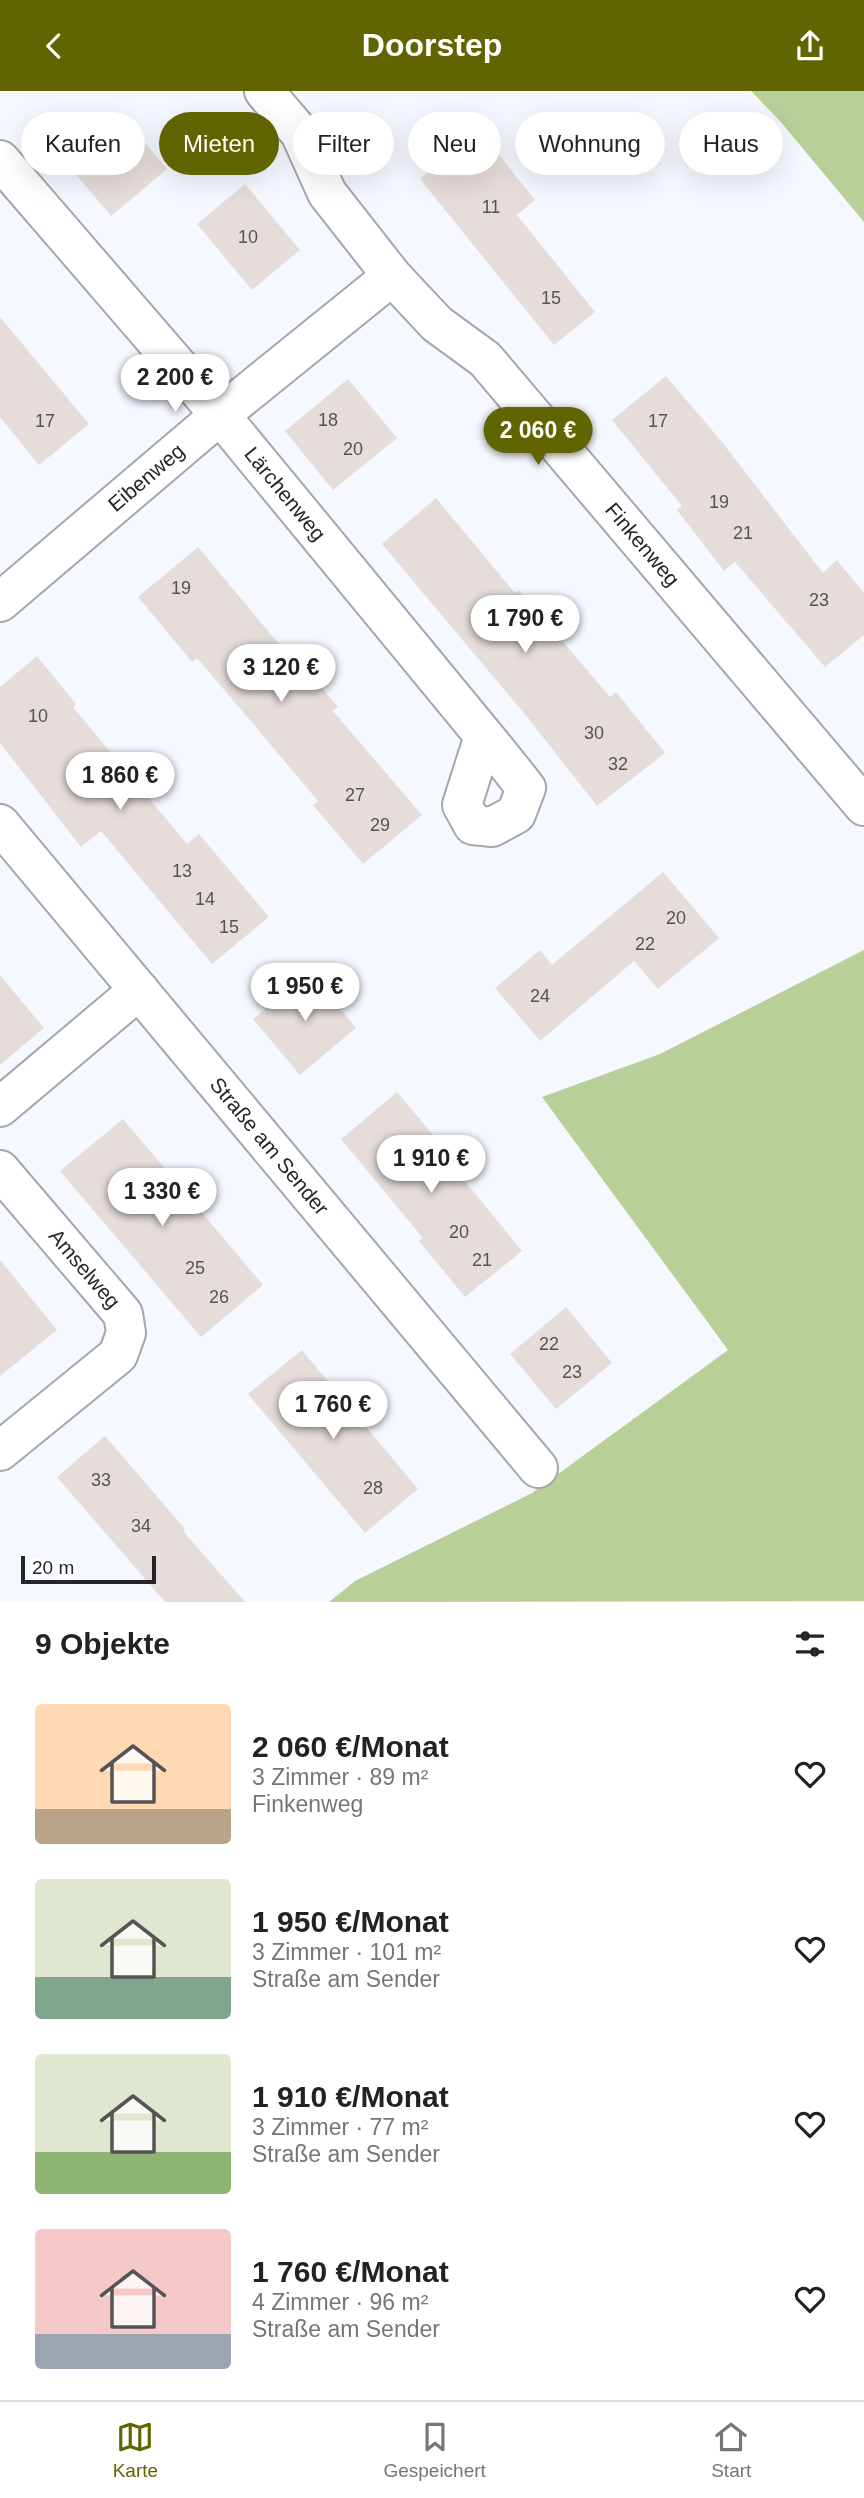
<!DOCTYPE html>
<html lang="de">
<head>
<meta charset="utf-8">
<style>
  :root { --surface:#fff; --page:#f2f2f2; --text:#222; --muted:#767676; --line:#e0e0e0; --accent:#616501 }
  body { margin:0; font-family:Helvetica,sans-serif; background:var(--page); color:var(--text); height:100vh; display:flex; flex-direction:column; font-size:26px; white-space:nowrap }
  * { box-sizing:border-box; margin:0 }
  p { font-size:23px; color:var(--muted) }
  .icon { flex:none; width:38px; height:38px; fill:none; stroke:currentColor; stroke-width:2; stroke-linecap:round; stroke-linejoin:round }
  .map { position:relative; height:1511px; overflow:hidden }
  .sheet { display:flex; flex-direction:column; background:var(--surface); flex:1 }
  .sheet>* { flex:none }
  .top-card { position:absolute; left:21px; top:21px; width:822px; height:63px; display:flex; gap:14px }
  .scale { position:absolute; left:21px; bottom:18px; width:135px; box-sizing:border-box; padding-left:7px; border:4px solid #252629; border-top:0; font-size:19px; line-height:24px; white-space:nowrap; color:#252629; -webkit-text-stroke:5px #fff; paint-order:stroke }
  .price { position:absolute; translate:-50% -60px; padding:0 16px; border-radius:24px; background:#fff; color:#222; font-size:23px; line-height:46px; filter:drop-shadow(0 2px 4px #0008) }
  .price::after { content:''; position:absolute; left:50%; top:42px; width:21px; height:16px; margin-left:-10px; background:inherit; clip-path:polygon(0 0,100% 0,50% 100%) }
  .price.on { background:var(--accent); color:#fff }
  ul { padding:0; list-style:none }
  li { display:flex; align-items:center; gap:21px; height:175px; padding:0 35px }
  li span { display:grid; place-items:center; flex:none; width:196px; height:140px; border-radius:7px; color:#555 }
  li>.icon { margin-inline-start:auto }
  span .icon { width:84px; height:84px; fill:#fffc; stroke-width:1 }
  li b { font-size:30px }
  h2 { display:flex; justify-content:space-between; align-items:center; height:84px; padding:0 35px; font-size:30px }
  .tag { padding:0 24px; border-radius:32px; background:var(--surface); box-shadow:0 7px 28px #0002; font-size:24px; line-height:63px }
  .tag.on { background:var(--accent); color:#fff }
  header { display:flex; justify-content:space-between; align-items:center; height:91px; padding:0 35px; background:var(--accent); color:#fff; font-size:32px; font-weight:700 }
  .menu { display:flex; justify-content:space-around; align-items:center; height:98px; border-top:2px solid var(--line); background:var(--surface); font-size:19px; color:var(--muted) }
  .menu a { display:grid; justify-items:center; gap:4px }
  .menu .on { color:var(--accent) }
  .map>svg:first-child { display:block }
  .green { fill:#b8cf98 }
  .building { fill:#e5ddda }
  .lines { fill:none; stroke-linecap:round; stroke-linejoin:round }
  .street-casing { stroke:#a5a6ad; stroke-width:42 }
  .street { stroke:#fff; stroke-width:38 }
  .labels { text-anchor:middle; stroke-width:5; stroke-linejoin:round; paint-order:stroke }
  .number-label { font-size:18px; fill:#555455 }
  .street-label { font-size:21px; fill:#252629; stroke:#fff }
</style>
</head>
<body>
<header><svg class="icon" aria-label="back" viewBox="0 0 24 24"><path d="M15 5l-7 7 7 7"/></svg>Doorstep<svg class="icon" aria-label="share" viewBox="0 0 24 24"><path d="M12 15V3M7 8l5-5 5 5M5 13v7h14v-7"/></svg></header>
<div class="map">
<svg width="864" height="1511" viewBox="0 0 864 1511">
  <rect width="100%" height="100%" fill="#f6f8ff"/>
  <g class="green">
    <path d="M751,0h113v131l-84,-101z"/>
    <path d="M864,859v651l-535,1 26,-21 177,-88 196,-143 -186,-253 118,-43z"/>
  </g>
  <g class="building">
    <path d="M118,20l49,58 -56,47 -49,-58z"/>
    <path d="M479,39l56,70 -18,15 78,97 -41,33 -134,-166z"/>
    <path d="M245,93l55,66 -48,40 -55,-66z"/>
    <path d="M0,226l89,107 -50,41 -39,-48z"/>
    <path d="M666,285l56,66 101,131 14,-13 27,33v42l-39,32 -90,-105 -11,9 -47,-61 5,-4 -70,-86z"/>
    <path d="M348,288l49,59 -64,52 -48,-59z"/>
    <path d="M436,407l79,95 4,-3 91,107 6,-5 49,61 -68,53 -69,-88 -146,-174z"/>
    <path d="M198,456l86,103 4,-3 50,60 -5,4 89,104 -59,49 -50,-59 5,-4 -63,-75 -58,-68 -5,4 -54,-65z"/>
    <path d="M37,565l39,48 -3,3 114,137 12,-10 70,83 -57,47 -111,-133 -20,16 -81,-104v-56z"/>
    <path d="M663,781l56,66 -61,51 -24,-28 -94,80 -45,-53 45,-38 12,15z"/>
    <path d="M310,881l46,56 -56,47 -47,-56z"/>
    <path d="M0,884l44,53 -44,37z"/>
    <path d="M397,1001l47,56 -4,3 82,100 -57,46 -46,-56 4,-3 -82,-99z"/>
    <path d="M123,1028l140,166 -62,52 -141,-166z"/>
    <path d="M0,1169l57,70 -57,46z"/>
    <path d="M566,1216l46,56 -56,46 -46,-55z"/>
    <path d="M302,1259l116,139 -53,44 -117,-139z"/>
    <path d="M105,1345l80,93 -2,2 62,71h-80l-108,-125z"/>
  </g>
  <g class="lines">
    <defs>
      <g id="street">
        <path id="s1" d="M264,0l36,42 27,60 65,83 45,48 48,35 379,447"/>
        <path id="s2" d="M0,69l220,255 279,339 27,34 -10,26 -24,13 -19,-2 -11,-20 22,-69"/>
        <path id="s3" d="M0,511l220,-187 172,-139"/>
        <path id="s4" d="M0,733l538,644"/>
        <path d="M0,1016l139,-117"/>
        <path id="s5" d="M0,1079l123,144 3,19 -8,22 -118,96"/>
      </g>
    </defs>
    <use href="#street" class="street-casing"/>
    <use href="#street" class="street"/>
  </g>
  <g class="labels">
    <g class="number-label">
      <text x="491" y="122">11</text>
      <text x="248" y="152">10</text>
      <text x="551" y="213">15</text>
      <text x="328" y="335">18</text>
      <text x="45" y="336">17</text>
      <text x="658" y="336">17</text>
      <text x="353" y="364">20</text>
      <text x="719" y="417">19</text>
      <text x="743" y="448">21</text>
      <text x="181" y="503">19</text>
      <text x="819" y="515">23</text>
      <text x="38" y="631">10</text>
      <text x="594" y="648">30</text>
      <text x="618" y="679">32</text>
      <text x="355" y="710">27</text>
      <text x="380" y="740">29</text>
      <text x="182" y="786">13</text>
      <text x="205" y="814">14</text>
      <text x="676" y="833">20</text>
      <text x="229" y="842">15</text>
      <text x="645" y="859">22</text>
      <text x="540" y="911">24</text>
      <text x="459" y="1147">20</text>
      <text x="482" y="1175">21</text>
      <text x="195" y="1183">25</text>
      <text x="219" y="1212">26</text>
      <text x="549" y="1259">22</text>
      <text x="572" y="1287">23</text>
      <text x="101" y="1395">33</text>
      <text x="373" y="1403">28</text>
      <text x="141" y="1441">34</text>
    </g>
    <g class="street-label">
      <text dy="7" stroke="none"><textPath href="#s3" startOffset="192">Eibenweg</textPath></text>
      <text dy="7" stroke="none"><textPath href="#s2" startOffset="439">Lärchenweg</textPath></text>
      <text dy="7" stroke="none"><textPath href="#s1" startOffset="595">Finkenweg</textPath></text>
      <text dy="7" stroke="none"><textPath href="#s4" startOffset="420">Straße am Sender</textPath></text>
      <text dy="7" stroke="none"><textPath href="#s5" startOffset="130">Amselweg</textPath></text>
    </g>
  </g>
</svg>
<div class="scale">20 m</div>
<b class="price" style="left:175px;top:323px">2 200 €</b>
<b class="price on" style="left:538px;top:376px">2 060 €</b>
<b class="price" style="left:525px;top:564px">1 790 €</b>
<b class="price" style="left:281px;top:613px">3 120 €</b>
<b class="price" style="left:120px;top:721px">1 860 €</b>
<b class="price" style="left:305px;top:932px">1 950 €</b>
<b class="price" style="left:431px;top:1104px">1 910 €</b>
<b class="price" style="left:162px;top:1137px">1 330 €</b>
<b class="price" style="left:333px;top:1350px">1 760 €</b>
<div class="top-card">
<a class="tag">Kaufen</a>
<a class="tag on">Mieten</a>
<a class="tag">Filter</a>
<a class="tag">Neu</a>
<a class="tag">Wohnung</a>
<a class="tag">Haus</a>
</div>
</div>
<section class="sheet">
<h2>9 Objekte<svg class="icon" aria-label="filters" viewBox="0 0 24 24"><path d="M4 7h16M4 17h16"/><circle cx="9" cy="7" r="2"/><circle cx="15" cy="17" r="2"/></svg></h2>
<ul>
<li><span style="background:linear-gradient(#ffd9b3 75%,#b9a48a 0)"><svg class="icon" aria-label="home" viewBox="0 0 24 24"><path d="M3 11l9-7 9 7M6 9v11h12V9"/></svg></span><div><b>2 060 €/Monat</b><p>3 Zimmer · 89 m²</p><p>Finkenweg</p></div><svg class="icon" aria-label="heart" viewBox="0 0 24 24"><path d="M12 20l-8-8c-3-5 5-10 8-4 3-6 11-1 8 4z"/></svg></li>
<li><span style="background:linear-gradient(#dfe7d0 70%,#7fa58c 0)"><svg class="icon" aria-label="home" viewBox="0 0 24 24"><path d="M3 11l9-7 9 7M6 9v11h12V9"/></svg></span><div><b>1 950 €/Monat</b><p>3 Zimmer · 101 m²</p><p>Straße am Sender</p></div><svg class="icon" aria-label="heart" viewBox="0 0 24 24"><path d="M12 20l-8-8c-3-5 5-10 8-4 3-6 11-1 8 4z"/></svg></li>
<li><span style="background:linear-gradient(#dfe7d0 70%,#8fb573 0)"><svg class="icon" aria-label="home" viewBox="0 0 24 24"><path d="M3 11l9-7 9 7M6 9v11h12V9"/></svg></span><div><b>1 910 €/Monat</b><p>3 Zimmer · 77 m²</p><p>Straße am Sender</p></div><svg class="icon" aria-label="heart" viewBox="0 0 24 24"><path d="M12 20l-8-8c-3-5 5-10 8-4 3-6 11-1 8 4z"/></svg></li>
<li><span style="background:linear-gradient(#f6c9c9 75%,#9aa5b1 0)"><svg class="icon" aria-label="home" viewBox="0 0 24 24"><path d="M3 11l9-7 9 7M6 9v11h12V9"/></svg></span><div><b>1 760 €/Monat</b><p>4 Zimmer · 96 m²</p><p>Straße am Sender</p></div><svg class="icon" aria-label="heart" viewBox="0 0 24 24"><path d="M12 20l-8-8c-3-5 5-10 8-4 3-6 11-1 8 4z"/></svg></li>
</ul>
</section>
<nav class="menu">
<a class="on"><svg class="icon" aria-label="map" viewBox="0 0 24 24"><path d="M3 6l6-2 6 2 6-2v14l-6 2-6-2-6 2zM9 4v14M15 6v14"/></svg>Karte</a>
<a><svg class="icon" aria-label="saved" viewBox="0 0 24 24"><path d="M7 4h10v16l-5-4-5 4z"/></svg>Gespeichert</a>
<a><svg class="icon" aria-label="home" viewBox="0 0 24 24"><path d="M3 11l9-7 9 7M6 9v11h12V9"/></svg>Start</a>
</nav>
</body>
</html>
